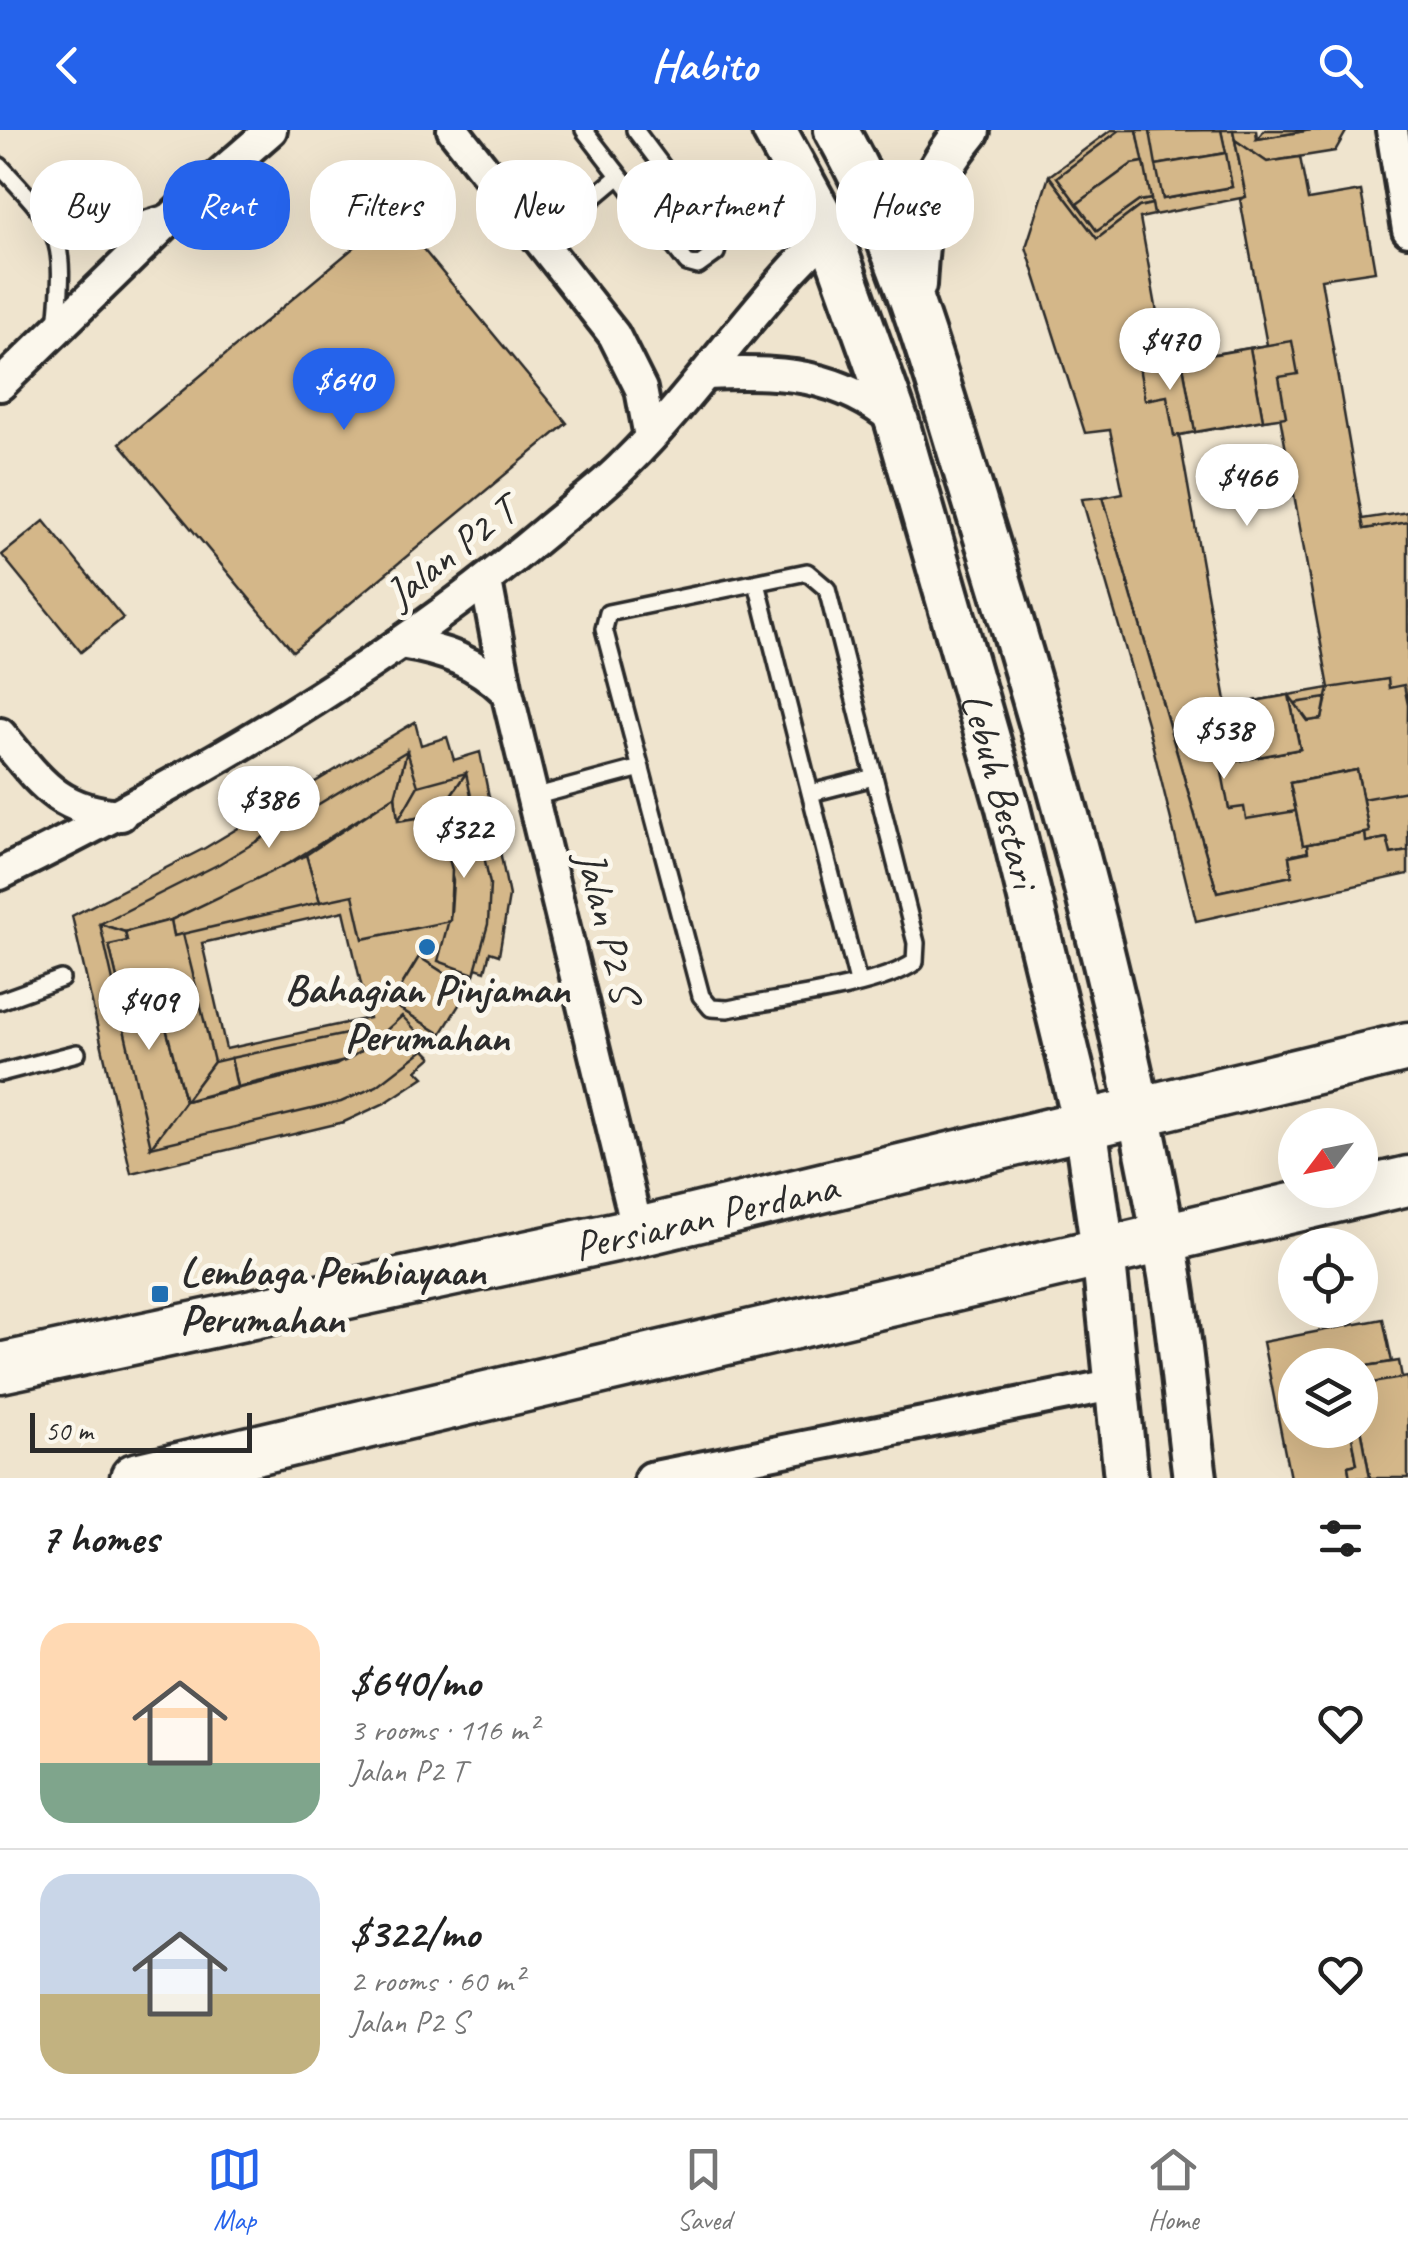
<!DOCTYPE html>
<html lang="en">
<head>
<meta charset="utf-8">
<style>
  :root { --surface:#fff; --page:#f6f6f6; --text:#222; --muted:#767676; --line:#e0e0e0; --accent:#2563eb }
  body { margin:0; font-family:Caveat,sans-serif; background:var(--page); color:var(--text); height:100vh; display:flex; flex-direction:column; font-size:38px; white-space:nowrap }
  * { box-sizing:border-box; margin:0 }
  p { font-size:32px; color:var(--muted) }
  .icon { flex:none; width:55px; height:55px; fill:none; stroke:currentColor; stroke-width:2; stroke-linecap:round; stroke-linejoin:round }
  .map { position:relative; height:1348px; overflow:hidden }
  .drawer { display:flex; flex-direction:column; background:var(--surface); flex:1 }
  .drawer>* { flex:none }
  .hud { position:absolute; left:30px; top:30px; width:1350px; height:90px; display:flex; gap:20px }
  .needle { width:65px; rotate:238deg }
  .buttons { position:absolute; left:1278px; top:978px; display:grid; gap:20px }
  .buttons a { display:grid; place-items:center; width:100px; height:100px; border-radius:50%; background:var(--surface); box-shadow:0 10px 40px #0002; font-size:50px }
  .scale { position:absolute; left:30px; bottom:25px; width:222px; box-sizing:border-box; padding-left:10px; border:5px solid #2b2b2b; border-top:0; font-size:28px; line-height:35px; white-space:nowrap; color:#2b2b2b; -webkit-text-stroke:8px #fbf7ec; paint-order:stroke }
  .price { position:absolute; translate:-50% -85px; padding:0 22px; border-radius:35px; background:#fff; color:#222; font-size:32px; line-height:65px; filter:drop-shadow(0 2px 5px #0008) }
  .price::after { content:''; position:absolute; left:50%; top:60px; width:30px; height:22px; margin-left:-15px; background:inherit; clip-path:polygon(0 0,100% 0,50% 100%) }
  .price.on { background:var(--accent); color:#fff }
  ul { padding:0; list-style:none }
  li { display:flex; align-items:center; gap:30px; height:250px; padding:0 40px }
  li+li { border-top:2px solid var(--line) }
  li span { display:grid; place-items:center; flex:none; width:280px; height:200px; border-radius:30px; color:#555 }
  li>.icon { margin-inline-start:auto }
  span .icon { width:120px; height:120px; fill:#fffc; stroke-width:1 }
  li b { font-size:42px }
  h2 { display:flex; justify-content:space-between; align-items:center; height:120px; padding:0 40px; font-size:42px }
  .chip { padding:0 35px; border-radius:40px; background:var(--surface); box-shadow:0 10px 40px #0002; font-size:35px; line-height:90px }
  .chip.on { background:var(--accent); color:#fff }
  header { display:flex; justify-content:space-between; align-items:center; height:130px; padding:0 40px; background:var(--accent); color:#fff; font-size:45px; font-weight:700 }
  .tabs { display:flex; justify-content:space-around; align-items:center; height:140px; border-top:2px solid var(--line); background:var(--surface); font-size:28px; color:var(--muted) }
  .tabs a { display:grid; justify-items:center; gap:5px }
  .tabs .on { color:var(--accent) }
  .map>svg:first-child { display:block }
  .building { fill:#d4b789; stroke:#2b2b2b; stroke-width:2.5; fill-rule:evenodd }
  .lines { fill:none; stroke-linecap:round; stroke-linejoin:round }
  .lane-casing { stroke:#2b2b2b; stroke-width:22 }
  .street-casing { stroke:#2b2b2b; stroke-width:38 }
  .secondary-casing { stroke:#2b2b2b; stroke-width:50 }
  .primary-casing { stroke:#2b2b2b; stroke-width:55 }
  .lane { stroke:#fbf7ec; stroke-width:15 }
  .street { stroke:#fbf7ec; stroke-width:30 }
  .secondary { stroke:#fbf7ec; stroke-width:42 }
  .primary { stroke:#fbf7ec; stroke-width:48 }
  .poi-dot { fill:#1f6fb2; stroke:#fbf7ec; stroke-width:4 }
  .labels { text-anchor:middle; stroke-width:10; stroke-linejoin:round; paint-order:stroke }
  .street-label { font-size:42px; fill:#2b2b2b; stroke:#fbf7ec }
  .poi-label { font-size:42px; font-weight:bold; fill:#2b2b2b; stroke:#fbf7ec }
</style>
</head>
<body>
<header><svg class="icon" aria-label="back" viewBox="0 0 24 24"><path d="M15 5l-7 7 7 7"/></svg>Habito<svg class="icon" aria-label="search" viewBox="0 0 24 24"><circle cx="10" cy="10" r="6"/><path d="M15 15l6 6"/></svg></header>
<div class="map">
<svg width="1408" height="1348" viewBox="0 0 1408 1348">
  <rect width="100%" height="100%" fill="#efe4ce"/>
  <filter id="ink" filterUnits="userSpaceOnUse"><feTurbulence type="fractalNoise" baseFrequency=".01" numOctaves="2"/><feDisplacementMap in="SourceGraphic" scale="20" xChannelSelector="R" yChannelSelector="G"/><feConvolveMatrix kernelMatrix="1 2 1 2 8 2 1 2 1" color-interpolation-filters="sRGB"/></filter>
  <g filter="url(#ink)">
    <g class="building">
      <path d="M1111,0h9l-63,47 40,54 42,-30 12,-2 1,5 -13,3 -42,32 -48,-63z"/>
      <path d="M1120,0h17l7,32 -12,2 -55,40 -20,-27z"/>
      <path d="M1137,0h16l10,69 69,-12 -11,-57h12l13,67 -92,18z"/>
      <path d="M1221,0l5,23 -70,12 -6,-34z"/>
      <path d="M1233,0h23l1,9 54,-9h36l-12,21 -68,11 -32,-22z"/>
      <path d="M1264,0h47l-54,9z"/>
      <path d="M1235,10l32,22 33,-5 8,43 53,-9 14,80 -54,8 43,250 44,-7v329l-17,3 -4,-16 -21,4 -1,-9 -58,11 1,8 -19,4 3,20 -75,16 -114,-395 20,-4 -13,-63 -25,3 -59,-186 23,-71 48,63 42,-32 13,-3 2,11 -14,3 26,144 101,-17 -27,-146 6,-2zM1280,287l49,271 -102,18 -48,-271z"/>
      <path d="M1226,23l6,34 -69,12 -7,-34z"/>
      <path d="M1144,32l7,37 -12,2 -42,30 -20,-27 55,-40z"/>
      <path d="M394,84l173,209 -274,228 -173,-208z"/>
      <path d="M1292,211l6,33 -19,3 7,40 -23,3 -13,-72z"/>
      <path d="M1250,218l13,72 -68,12 -13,-72z"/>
      <path d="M1182,230l13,72 -21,4 -7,-40 -22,4 -6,-33z"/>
      <path d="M1103,367l114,395 75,-16 -3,-20 19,-4 -1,-8 58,-11 1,9 21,-4 4,16 17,-3v23l-212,47 -49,-198 -65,-224z"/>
      <path d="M1408,382v10l-44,7 -2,-10z"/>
      <path d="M44,391l79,97 -42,34 -79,-97z"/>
      <path d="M1388,549l1,9 15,-3 4,20 -1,86 -45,8 -5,-29 -67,13 6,28 -50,8 -2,-12 -15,2 -17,-89 17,-2 8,43 63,-12 -11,-54 19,26 14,-2 7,-31z"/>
      <path d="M1289,565l11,54 -63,12 -10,-55z"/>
      <path d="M1289,565l11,54 -63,12 -10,-55z"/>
      <path d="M1326,568l-4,21 -14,2 -13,-18z"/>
      <path d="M415,592l6,23 26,-8 7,23 26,-8 29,144 -10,59 -9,-3 -5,19 -9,-3 -7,21 -50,-32 -28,46 50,31 -16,16 7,7 -15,13 7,7 -39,26 -41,19 -213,51 -59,-257 133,-68zM344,781l25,107 -143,31 -24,-106z"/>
      <path d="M407,621l11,35 -20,35 -3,-25z"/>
      <path d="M407,621l-12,45 -120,76 -104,48 -46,12 -25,-8 119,-60z"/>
      <path d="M1357,640l12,62 -66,13 -13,-62z"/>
      <path d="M1357,640l12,62 -66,13 -13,-62z"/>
      <path d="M466,643l24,111 -2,40 -14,50 -36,-13 13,-49 2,-31 -16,-66z"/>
      <path d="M466,643l-29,42 -39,6 20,-35z"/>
      <path d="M395,666l3,25 39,-6 15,55 -2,51 -87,18 -10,-44 -33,7 -14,-47z"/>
      <path d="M306,725l14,47 -146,34 -3,-16z"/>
      <path d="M171,790l3,16 9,-2 14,57 -73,17 -15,-63 18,-4 -2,-9z"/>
      <path d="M100,794l25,8 2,9 -18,4 15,63 35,-8 26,101 -34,46z"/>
      <path d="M419,827l50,32 -28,45 -50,-31z"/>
      <path d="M197,861l17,71 -29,39 -26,-101z"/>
      <path d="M402,886l28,29 -53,41 -36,16 -190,45 34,-46 151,-36 33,-19z"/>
      <path d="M356,902l5,19 -16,10 -108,26 -6,-29z"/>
      <path d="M231,928l6,29 -52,14 29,-39z"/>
      <path d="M1383,1189l9,43 -32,5 -65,-2v65h56l6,34 -9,2 2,12h-60l-27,-136z"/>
      <path d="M1399,1231l3,17 -42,7v-18z"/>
      <path d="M1408,1247v101h-38l-10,-56v-37z"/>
      <path d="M1360,1292l10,56h-20l-2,-12 9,-2 -6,-34h9z"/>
    </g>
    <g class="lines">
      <defs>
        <g id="lane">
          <path d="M584,0l103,133 11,3 18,-13 3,-11 -84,-112"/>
          <path d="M0,36c61,65 66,70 57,160"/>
          <path d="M44,83l74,15 48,-15"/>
          <path d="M543,110l76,-64"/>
          <path d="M807,442l20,17 89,354 -1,19c-37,26 -139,37 -187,47l-17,-1 -10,-12 -97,-367 4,-16z"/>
          <path d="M757,453l101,399"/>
          <path d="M811,663l63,-16"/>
          <path d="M533,667l108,-29"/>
          <path d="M0,871l61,-22"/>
          <path d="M0,943l77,-20"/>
        </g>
        <g id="street">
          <path d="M453,0l161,205 27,54 9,48"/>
          <path d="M1392,0l16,100"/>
          <path d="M706,244c73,-4 133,-1 191,48"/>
          <path d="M0,255l189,-184 82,-71"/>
          <path d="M486,451l21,111 131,540"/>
          <path d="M400,513c44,7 75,18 107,49"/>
          <path d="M0,604c39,46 56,77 121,81"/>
          <path d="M0,744c193,-95 380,-203 545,-342 27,-23 57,-44 81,-69 87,-86 149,-195 247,-267"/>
          <path d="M650,1348l467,-94"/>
        </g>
        <g id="secondary">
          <path id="s1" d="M774,0l54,99 69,193 111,386 77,316 18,127 23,227"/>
          <path d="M836,0c67,118 102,253 142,382 78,250 148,505 192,763 11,67 16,136 25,203"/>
          <path d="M914,155c4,-69 9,-100 54,-155"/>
        </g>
        <g id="primary">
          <path id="s2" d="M0,1238l638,-136 770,-185"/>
          <path d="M135,1348l1273,-297"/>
        </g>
      </defs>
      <use href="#lane" class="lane-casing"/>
      <use href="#street" class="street-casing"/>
      <use href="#secondary" class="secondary-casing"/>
      <use href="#primary" class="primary-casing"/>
      <use href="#lane" class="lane"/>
      <use href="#street" class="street"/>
      <use href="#secondary" class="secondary"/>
      <use href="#primary" class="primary"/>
    </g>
  </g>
  <g class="poi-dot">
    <circle cx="427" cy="817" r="10"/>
    <rect x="150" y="1154" width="20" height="20" rx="5"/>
  </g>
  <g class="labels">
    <g class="street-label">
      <text transform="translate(450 421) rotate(-38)" y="15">Jalan P2 T</text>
      <text dy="15" stroke="none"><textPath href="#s1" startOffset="700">Lebuh Bestari</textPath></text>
      <text transform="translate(609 796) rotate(76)" y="15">Jalan P2 S</text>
      <text dy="15" stroke="none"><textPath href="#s2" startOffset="722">Persiaran Perdana</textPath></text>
    </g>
    <g class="poi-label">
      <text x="427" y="873">Bahagian Pinjaman<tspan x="427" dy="48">Perumahan</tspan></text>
      <text x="180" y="1155" text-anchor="start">Lembaga Pembiayaan<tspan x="180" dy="48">Perumahan</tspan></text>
    </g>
  </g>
</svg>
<div class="buttons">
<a><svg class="needle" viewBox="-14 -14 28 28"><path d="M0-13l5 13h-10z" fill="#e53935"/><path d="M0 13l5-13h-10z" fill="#767676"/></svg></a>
<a><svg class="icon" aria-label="locate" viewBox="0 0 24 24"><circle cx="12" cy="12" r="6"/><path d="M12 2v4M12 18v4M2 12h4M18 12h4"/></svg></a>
<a><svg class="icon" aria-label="layers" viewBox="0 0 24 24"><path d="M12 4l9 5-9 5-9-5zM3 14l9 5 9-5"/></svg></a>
</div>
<div class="scale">50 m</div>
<b class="price" style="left:1170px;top:263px">$470</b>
<b class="price on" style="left:344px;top:303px">$640</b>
<b class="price" style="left:1247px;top:399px">$466</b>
<b class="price" style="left:1224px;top:652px">$538</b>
<b class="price" style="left:269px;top:721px">$386</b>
<b class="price" style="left:464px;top:751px">$322</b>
<b class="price" style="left:149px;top:923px">$409</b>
<div class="hud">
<a class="chip">Buy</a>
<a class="chip on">Rent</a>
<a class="chip">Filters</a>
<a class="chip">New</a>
<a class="chip">Apartment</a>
<a class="chip">House</a>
</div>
</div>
<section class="drawer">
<h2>7 homes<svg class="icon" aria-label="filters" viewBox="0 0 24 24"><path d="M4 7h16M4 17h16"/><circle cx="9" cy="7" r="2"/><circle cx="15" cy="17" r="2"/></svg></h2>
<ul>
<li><span style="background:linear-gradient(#ffd9b3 70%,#7fa58c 0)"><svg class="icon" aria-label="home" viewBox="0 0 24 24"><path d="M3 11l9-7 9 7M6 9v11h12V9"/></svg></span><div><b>$640/mo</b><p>3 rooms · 116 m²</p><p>Jalan P2 T</p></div><svg class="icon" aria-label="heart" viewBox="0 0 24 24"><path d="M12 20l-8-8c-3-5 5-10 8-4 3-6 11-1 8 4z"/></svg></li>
<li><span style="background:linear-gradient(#c9d6e8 60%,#c2b280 0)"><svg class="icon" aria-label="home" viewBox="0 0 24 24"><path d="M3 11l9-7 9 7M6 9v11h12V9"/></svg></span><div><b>$322/mo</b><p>2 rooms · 60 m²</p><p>Jalan P2 S</p></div><svg class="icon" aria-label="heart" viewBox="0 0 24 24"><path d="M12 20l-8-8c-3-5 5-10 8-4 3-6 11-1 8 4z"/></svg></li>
</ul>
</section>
<nav class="tabs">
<a class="on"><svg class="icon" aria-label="map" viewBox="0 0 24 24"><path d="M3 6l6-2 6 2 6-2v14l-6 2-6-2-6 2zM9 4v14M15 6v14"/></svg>Map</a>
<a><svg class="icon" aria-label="saved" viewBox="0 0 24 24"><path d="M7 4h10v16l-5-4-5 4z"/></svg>Saved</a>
<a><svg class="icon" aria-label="home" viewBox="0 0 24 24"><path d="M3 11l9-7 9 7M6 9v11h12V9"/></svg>Home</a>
</nav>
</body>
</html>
